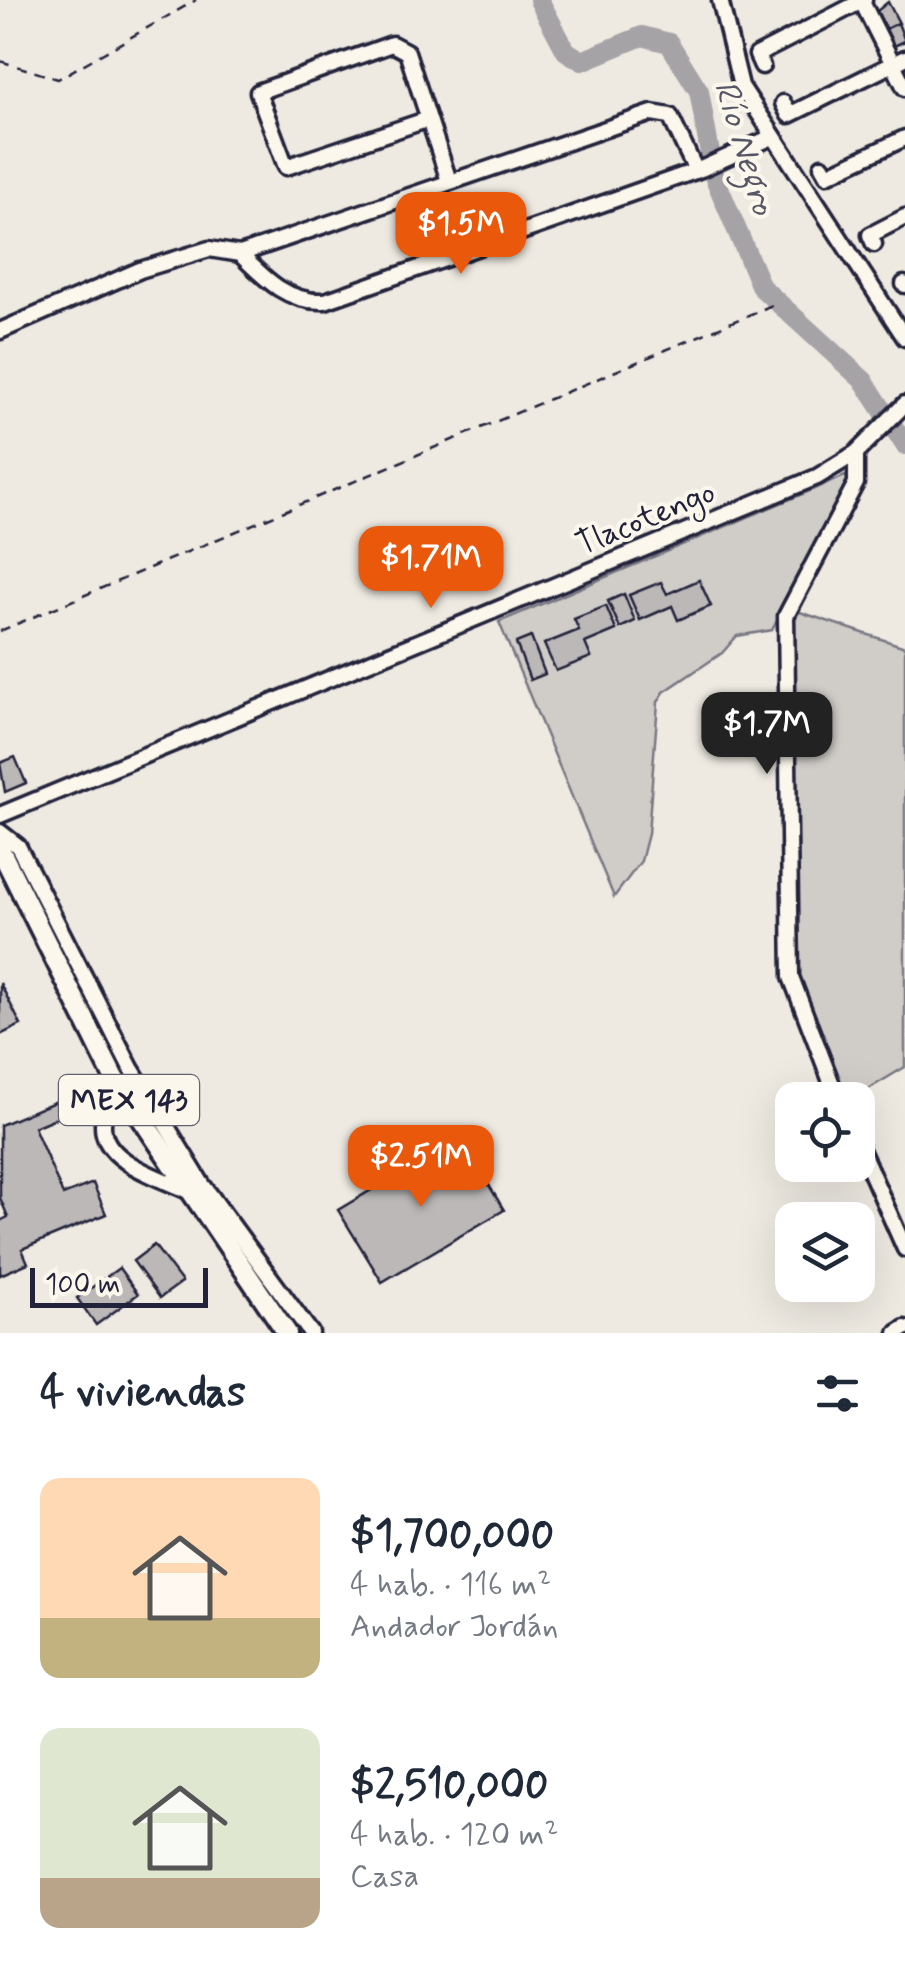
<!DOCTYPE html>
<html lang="es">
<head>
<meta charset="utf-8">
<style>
  :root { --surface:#fff; --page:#f2f2f3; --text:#1f2937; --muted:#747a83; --accent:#ea580c }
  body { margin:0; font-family:Mynerve,sans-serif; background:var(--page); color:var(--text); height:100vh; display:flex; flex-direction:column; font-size:38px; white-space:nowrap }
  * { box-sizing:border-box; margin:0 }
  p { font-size:32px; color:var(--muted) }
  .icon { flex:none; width:55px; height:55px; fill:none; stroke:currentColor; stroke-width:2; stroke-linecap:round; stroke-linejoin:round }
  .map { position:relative; height:1333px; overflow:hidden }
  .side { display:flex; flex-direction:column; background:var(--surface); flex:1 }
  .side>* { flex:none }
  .tools { position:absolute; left:775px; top:1082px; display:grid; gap:20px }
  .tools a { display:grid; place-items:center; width:100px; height:100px; border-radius:20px; background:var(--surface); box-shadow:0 10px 40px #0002; font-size:50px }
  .scale { position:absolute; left:30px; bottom:25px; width:178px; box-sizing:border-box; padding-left:10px; border:5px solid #22223b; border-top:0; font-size:28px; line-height:35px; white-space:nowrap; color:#22223b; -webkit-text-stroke:8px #fbf7ec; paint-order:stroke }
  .price { position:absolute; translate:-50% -85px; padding:0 22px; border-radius:20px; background:var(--accent); color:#fff; font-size:32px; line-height:65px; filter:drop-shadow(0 2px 5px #0008) }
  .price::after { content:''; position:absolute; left:50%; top:60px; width:30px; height:22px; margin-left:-15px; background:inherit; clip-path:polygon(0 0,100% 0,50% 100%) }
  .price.selected { background:#222; color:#fff }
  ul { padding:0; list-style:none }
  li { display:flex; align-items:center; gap:30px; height:250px; padding:0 40px }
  li span { display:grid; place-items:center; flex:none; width:280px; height:200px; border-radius:20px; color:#555 }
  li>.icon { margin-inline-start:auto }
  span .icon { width:120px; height:120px; fill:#fffc; stroke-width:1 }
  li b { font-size:42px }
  h2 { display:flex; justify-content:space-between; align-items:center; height:120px; padding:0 40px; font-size:42px }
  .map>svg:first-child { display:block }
  .green { fill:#d0cdc9; stroke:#797882; stroke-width:2.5 }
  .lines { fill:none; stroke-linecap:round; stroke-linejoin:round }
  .river { stroke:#a6a3a7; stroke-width:20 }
  .building { fill:#bcb8b8; stroke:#22223b; stroke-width:2.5 }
  .minor-casing { stroke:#22223b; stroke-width:21 }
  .major-casing { stroke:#22223b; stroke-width:25 }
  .path { stroke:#22223b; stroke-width:2.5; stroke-dasharray:10 8; stroke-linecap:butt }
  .minor { stroke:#fbf7ec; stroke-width:14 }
  .major { stroke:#fbf7ec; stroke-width:18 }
  .labels { text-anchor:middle; stroke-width:8; stroke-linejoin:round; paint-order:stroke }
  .shield { fill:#fbf7ec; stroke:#636270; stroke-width:2.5 }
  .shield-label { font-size:30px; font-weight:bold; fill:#22223b }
  .street-label { font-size:32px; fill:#22223b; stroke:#fbf7ec }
  .water-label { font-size:35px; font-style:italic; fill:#575666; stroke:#fbf7ec }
</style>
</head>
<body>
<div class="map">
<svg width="905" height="1333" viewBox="0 0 905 1333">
  <rect width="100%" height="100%" fill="#eeeae2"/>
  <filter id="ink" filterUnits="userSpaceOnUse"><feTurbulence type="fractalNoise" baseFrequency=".01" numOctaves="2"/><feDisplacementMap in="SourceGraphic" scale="20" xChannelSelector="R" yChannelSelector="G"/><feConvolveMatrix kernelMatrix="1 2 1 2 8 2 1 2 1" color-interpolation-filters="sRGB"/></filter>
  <g filter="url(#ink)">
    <g class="green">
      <path d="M845,476l5,6 -78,148 -35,6 -15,17 -58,39 -6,10 -10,132 -7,27 -27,36 -115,-275z"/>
      <path d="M788,608l117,39v420l-55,33h-7l-52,-123z"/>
    </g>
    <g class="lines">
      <path class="river" d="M539,0l27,51 16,10 60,-25 27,7 30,48 15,85 47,111 103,94 41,64"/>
    </g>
    <g class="building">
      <path d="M888,2l11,21 -13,6 -9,-18z"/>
      <path d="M898,23l7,18 -11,5 -8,-17z"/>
      <path d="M699,580l12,26 -33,14 -6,-14 -32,14 -11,-25 32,-13 6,12z"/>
      <path d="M624,594l11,27 -15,7 -12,-27z"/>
      <path d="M606,606l10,24 -31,13 6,14 -35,14 -12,-27 35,-14 -5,-11z"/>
      <path d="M531,637l14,37 -15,6 -14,-37z"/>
      <path d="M15,757l11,26 -21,9 -5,-29z"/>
      <path d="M0,983l21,42 -21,10z"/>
      <path d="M71,1095l6,14 -43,18 29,68 30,-12 13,31 -84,35 6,14 -28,12v-54l8,-4 -8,-19v-73z"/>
      <path d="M460,1137l44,73 -122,72 -44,-72z"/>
      <path d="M154,1245l28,37 -22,16 -27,-37z"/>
      <path d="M119,1268l19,26 -42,31 -19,-27z"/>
    </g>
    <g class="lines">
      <defs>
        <g id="minor">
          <path d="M720,0l21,86 164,252"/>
          <path d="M861,0l44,88"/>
          <path d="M762,66l-5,-11 107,-55"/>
          <path d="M783,103l6,12 116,-57"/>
          <path d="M429,119l-143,48 -28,-75 134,-48 15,8 42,129"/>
          <path d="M822,166l5,9 78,-37"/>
          <path d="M874,244l-4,-9 35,-18"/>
          <path d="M240,254c25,25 48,49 85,47l376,-132 71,-32"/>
          <path d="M904,284l1,1"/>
          <path d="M0,331l140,-61 69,-21 31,5 412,-141 18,3 26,55"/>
          <path d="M0,815l817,-338 39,-24 49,-49"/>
          <path d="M0,832l18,14 113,222 71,116 109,149"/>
          <path d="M114,1078c-3,14 -11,32 -11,47 -1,37 58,53 85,66"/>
          <path d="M838,1100l-47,-123 -5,-361 70,-133v-30"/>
          <path d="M858,1143l47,106"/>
          <path d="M897,1333l8,-5"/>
        </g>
        <path id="major" d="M0,849l114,229 173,255"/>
      </defs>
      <use href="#minor" class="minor-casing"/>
      <use href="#major" class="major-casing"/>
      <g class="path">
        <path d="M0,61l58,18 138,-79"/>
        <path d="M0,631l777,-328"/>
      </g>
      <use href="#minor" class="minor"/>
      <use href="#major" class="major"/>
    </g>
  </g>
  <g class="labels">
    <rect class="shield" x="59" y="1075" width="140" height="50" rx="8"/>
    <g class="shield-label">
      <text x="129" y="1110">MEX 143</text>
    </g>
    <g class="street-label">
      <text transform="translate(645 517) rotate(-22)" y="11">Tlacotengo</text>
    </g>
    <g class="water-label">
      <text transform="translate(746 147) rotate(73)" y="12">Río Negro</text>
    </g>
  </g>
</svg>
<div class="tools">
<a><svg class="icon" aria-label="locate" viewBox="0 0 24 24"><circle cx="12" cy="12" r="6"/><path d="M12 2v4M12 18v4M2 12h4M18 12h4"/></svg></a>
<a><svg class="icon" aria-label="layers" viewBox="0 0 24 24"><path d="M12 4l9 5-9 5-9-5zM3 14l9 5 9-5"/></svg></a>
</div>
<div class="scale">100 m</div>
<b class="price" style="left:461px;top:277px">$1.5M</b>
<b class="price" style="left:431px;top:611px">$1.71M</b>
<b class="price selected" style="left:767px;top:777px">$1.7M</b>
<b class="price" style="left:421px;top:1210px">$2.51M</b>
</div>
<section class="side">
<h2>4 viviendas<svg class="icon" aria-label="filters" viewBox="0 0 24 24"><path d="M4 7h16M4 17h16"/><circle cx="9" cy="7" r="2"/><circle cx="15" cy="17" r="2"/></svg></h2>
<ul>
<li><span style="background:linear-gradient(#ffd9b3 70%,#c2b280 0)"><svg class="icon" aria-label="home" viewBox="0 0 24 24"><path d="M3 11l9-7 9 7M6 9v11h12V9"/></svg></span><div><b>$1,700,000</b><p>4 hab. · 116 m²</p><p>Andador Jordán</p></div></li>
<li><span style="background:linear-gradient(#dfe7d0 75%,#b9a48a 0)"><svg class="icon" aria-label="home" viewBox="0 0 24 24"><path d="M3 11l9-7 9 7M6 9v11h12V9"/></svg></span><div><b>$2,510,000</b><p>4 hab. · 120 m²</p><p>Casa</p></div></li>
</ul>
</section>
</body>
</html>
